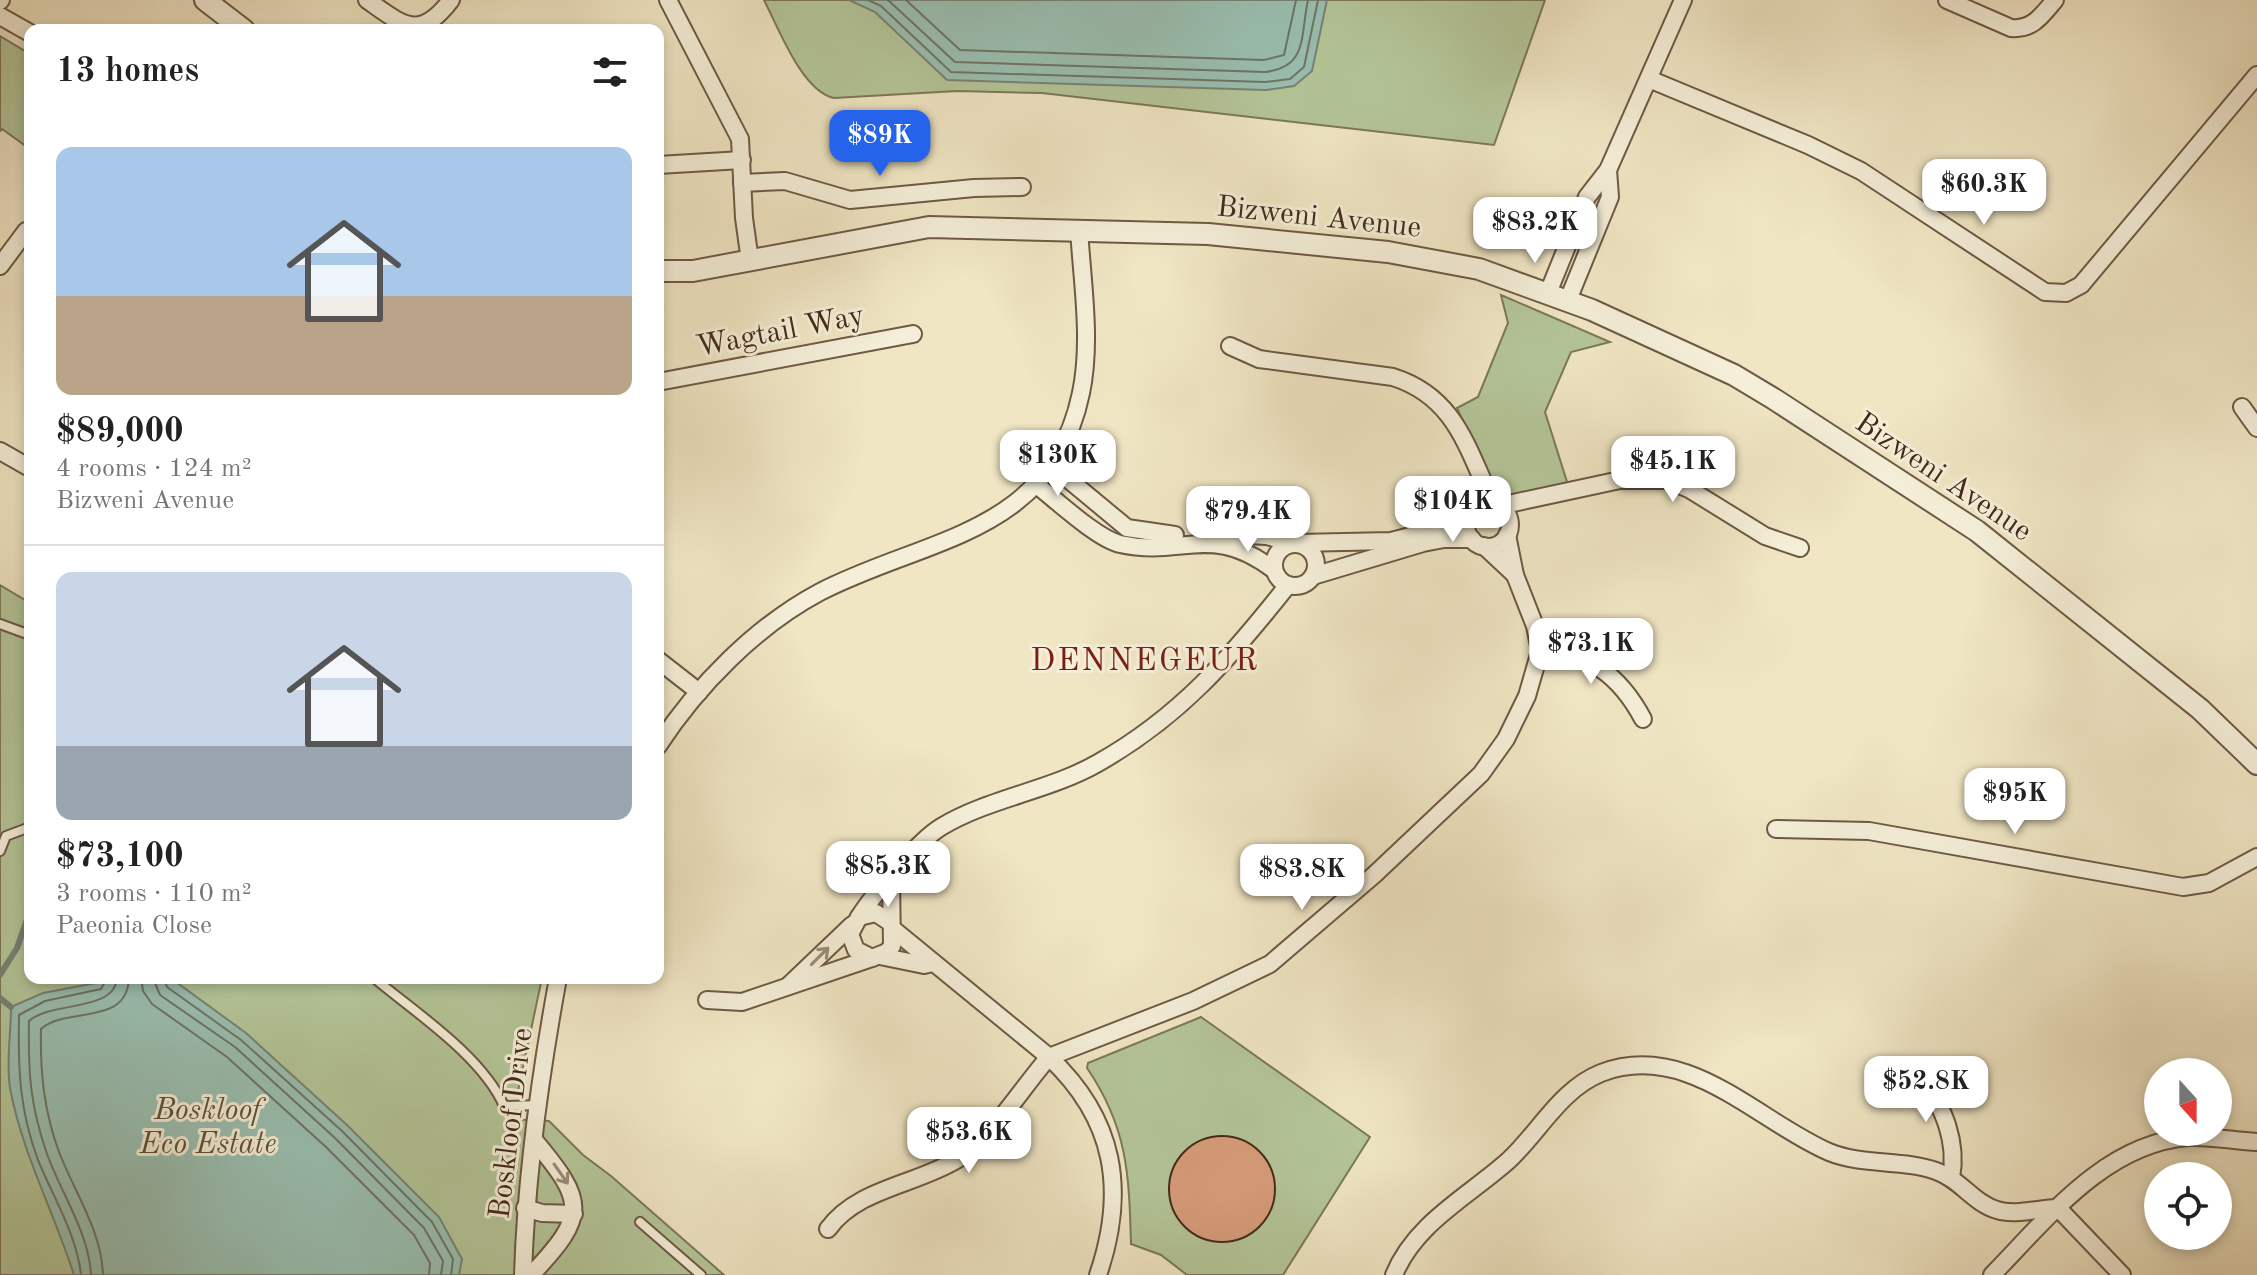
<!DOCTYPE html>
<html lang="en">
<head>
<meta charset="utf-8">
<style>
  :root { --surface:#fff; --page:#f6f6f6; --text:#222; --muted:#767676; --line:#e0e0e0; --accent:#2563eb }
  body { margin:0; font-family:"Old Standard TT",serif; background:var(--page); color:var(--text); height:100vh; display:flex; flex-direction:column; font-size:30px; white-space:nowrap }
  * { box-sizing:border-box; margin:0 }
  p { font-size:26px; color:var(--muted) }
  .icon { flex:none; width:44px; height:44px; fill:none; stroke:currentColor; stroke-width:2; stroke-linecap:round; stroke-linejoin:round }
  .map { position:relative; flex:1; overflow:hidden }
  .panel { position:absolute; left:24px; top:24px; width:640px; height:960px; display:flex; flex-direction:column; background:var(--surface); border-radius:16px; box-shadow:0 4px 12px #0003 }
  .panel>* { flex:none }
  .needle { width:52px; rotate:159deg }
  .tools { position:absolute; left:2144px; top:1058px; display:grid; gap:16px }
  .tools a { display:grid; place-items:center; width:88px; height:88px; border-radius:50%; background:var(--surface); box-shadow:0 4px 12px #0003; font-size:40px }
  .price { position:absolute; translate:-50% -68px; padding:0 18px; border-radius:16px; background:#fff; color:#222; font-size:26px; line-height:52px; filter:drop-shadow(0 2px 4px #0008) }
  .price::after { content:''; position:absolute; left:50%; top:48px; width:24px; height:18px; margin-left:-12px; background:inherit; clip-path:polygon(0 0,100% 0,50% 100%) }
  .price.current { background:var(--accent); color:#fff }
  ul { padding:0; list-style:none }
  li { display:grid; align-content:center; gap:16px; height:424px; padding:0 32px }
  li+li { border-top:2px solid var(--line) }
  li span { display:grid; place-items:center; height:248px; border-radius:16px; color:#555 }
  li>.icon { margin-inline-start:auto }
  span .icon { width:144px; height:144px; fill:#fffc; stroke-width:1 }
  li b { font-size:34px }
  h2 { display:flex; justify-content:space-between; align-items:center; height:96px; padding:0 32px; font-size:34px }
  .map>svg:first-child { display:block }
  .green { fill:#b4c699; stroke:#7c7858; stroke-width:2 }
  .water { fill:#9ac0b2; stroke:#778474; stroke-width:2 }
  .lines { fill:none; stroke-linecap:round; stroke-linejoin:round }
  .shore { stroke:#6e7565; stroke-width:2 }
  .stream { stroke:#778474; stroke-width:6 }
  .building { fill:#d89d7c; stroke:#432a18; stroke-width:2 }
  .service-casing { stroke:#6e5943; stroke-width:12 }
  .minor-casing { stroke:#6e5943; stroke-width:20 }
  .tertiary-casing { stroke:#6e5943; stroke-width:24 }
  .service { stroke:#f5efd9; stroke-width:8 }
  .minor { stroke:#f5efd9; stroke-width:16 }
  .tertiary { stroke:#f5efd9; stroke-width:20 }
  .oneway { stroke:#9c8c78 }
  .labels { text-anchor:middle; stroke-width:6; stroke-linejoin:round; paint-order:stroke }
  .street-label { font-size:30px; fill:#432a18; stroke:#f5efd9 }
  .park-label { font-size:30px; font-style:italic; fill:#5f5138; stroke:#f5efd9 }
  .neighbourhood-label { font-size:32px; letter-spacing:2px; fill:#7a1f14; stroke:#f5efd9 }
</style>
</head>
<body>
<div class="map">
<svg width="2257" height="1275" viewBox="0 0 2257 1275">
  <rect width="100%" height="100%" fill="#f0e6c4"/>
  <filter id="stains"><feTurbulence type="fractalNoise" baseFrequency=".0025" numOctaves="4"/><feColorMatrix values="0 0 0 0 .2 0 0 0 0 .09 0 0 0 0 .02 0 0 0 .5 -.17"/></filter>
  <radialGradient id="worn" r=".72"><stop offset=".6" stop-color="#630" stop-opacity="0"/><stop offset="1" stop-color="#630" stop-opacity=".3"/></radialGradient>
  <g class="green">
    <path d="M764,0h781l-51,145 -452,-52 -85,-2 -123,7c-32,-7 -55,-69 -70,-98z"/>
    <path d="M0,36l30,18v95l-28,-20 -2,2z"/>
    <path d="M1501,295l109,47 -39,10 -26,60 23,73 -62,12 -13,-9 -36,-80 21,-11 30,-74z"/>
    <path d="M0,585l30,18v375h512l-24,113h-14l3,28 42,2 34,34 28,21 113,99h-724z"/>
    <path d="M1201,1017l169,120 -87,138h-96l-26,-20 -30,-11c-2,-69 -3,-116 -44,-176l1,-5z"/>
  </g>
  <g class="water">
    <path d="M849,0h478l-15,71 -18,15 -28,4 -319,-10 -72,-68z"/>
    <path d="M122,978l54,4 70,51 101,92 92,92 23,42 -3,16h-385c-20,-63 -52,-122 -64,-187 -4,-25 1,-55 1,-81l32,-14z"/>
  </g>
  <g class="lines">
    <g class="shore">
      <path d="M868,0l13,6 70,66 314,10 25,-3 14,-12 14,-67"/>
      <path d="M888,0l67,62 310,10c43,-5 35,-35 43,-72"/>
      <path d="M906,0l54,50 304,10 20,-5 12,-55"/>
      <path d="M141,978l2,13 9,13 75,53 99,90 88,88 16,28 -1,12"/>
      <path d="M153,978l7,17 75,52 100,91 89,90 19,33 -2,14"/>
      <path d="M164,978l3,9 74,53 101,91 90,91 21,37 -2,16"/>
      <path d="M81,1275c-4,-40 -28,-78 -43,-115 -19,-51 -20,-92 -19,-145l26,-14 56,-12 6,-11"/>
      <path d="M91,1275c-2,-42 -30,-82 -44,-121 -17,-49 -19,-82 -18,-133 22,-20 86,-9 88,-43"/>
      <path d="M103,1275c-1,-43 -29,-84 -44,-123 -15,-41 -19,-80 -18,-123 26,-23 86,-2 88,-51"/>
    </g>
    <g class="stream">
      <path d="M0,975l17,-27 13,-37"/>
      <path d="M0,998l11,9"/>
    </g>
  </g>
  <circle class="building" cx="1222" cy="1189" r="53"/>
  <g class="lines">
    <defs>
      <g id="service">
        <path d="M0,624l30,11"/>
        <path d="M0,851l6,-15 24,-9"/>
        <path d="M374,978c42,35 108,78 130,128l34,-1"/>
        <path d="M640,1222l61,53"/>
      </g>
      <g id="minor">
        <path d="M367,0c36,25 52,42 84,0"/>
        <path d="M668,0l72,139 4,79 6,43"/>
        <path d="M1947,0l64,28c22,2 31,-13 44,-28"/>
        <path d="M0,1l1,-1"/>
        <path d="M0,16l30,17"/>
        <path d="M1649,79l159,66 53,26 184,121 21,1 15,-8 176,-210"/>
        <path d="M658,165l84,-5"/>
        <path d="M742,183l43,-2 65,19 124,-12 48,-1"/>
        <path d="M0,266l26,-35"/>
        <path d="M1548,293l39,-96 21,-27 75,-170"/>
        <path d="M1568,300l42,-103 -2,-27"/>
        <path d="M1230,346l29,13 134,18c63,20 74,72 100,126"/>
        <path d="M658,382l255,-48"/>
        <path d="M2242,407l15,21"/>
        <path d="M0,451l30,17"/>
        <path d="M1051,465l76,63 48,7"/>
        <path d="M1034,483c21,16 62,55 86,61 64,14 91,-22 154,26"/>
        <circle cx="1488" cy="525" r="22"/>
        <path d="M1499,506l121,-26h47l22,9 76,47 35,12"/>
        <path d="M1206,533l61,3 24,7"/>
        <path d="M1298,543l93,-2 43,-11 35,-16"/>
        <circle cx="1295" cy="565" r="21"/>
        <path d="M1484,546l31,29"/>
        <path d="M1313,576l110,-33 21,-4h28"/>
        <path d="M1540,651c49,1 80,25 103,68"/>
        <path d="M658,660l41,32"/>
        <path d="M658,746c39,-60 98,-120 162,-154 106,-55 231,-56 261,-199 11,-52 1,-112 -2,-164"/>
        <path d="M1776,829l93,2 314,56 26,-4 48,-26"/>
        <path d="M891,879l1,67 -5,6 -15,6 -16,-8 -6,-16 9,-17 17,-4 15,10"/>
        <path d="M859,917c14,-22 59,-76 82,-90 48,-29 108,-36 157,-64 83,-47 132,-105 190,-178"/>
        <path d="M894,930l155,127 144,-56 77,-37 104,-89 107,-101 25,-35 21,-43 13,-45 -5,-25 -20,-51 -8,-40"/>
        <path d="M880,956l44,9 9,-2"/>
        <path d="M788,986l64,-61"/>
        <path d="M707,1000l35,2 130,-44"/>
        <path d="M1920,1068c19,36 39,68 31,110"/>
        <path d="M525,1208l17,5 32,1"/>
        <path d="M2058,1208l64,67"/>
        <path d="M828,1229c30,-41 88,-44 130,-70 37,-25 62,-69 91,-102 66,62 78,133 49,218"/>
        <path d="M523,1275c3,-100 17,-199 35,-297"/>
        <path d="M531,1275c57,-60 55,-73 3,-135"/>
        <path d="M1394,1275c21,-52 75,-79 115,-115 30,-28 52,-71 92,-87 86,-33 156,48 228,79 34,14 73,7 107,19 24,8 37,32 61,39 18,6 42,-2 61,-2"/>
        <path d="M1992,1275c55,-56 113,-132 197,-138 22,-1 46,4 68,5"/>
      </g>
      <g id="tertiary">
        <path d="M205,0l39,30"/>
        <path d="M658,271h35l236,-44 279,7 180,18 91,17 113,41 142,65 40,24 203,132 223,178 57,55"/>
      </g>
    </defs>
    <use href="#service" class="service-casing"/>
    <use href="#minor" class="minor-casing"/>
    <use href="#tertiary" class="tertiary-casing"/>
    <use href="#service" class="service"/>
    <use href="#minor" class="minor"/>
    <use href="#tertiary" class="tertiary"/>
  </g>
  <defs><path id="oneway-shaft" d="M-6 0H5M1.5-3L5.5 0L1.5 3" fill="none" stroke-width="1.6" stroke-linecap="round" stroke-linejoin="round" transform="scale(2)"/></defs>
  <g class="oneway">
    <use href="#oneway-shaft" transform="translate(820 956) rotate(-45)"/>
    <use href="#oneway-shaft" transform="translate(561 1174) rotate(55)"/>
  </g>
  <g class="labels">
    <g class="street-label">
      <text transform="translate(1319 216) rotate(6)" y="10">Bizweni Avenue</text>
      <text transform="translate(780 330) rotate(-11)" y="10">Wagtail Way</text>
      <text transform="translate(1944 476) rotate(34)" y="10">Bizweni Avenue</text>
      <text transform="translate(510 1123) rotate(-83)" y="10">Boskloof Drive</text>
    </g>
    <g class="park-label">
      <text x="208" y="1119">Boskloof<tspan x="208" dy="34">Eco Estate</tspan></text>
    </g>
    <g class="neighbourhood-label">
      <text x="1145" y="670">DENNEGEUR</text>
    </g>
  </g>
  <rect width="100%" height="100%" filter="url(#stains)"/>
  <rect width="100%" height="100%" fill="url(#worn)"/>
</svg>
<div class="tools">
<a><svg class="needle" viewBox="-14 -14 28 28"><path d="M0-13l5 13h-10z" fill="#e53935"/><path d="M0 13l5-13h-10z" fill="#767676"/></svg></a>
<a><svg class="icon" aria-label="locate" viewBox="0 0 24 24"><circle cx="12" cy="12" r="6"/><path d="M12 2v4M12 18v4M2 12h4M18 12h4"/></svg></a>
</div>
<b class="price current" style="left:880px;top:178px">$89K</b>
<b class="price" style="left:1984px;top:227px">$60.3K</b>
<b class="price" style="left:1535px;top:265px">$83.2K</b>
<b class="price" style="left:1058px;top:498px">$130K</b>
<b class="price" style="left:1673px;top:504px">$45.1K</b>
<b class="price" style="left:1453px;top:544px">$104K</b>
<b class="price" style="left:1248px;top:554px">$79.4K</b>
<b class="price" style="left:1591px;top:686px">$73.1K</b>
<b class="price" style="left:2015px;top:836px">$95K</b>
<b class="price" style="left:888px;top:909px">$85.3K</b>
<b class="price" style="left:1302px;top:912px">$83.8K</b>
<b class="price" style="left:1926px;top:1124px">$52.8K</b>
<b class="price" style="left:969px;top:1175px">$53.6K</b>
<section class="panel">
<h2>13 homes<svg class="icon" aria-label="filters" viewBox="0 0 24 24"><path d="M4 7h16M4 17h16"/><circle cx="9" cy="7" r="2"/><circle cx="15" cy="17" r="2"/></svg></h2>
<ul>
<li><span style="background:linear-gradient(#a9c7e8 60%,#b9a48a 0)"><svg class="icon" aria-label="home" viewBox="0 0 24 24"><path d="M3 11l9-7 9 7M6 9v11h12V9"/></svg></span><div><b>$89,000</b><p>4 rooms · 124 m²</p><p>Bizweni Avenue</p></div></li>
<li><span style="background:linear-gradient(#c9d6e8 70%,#9aa5b1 0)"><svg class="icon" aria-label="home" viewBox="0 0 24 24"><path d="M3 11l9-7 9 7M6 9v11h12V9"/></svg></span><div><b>$73,100</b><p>3 rooms · 110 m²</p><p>Paeonia Close</p></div></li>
</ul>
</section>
</div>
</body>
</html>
